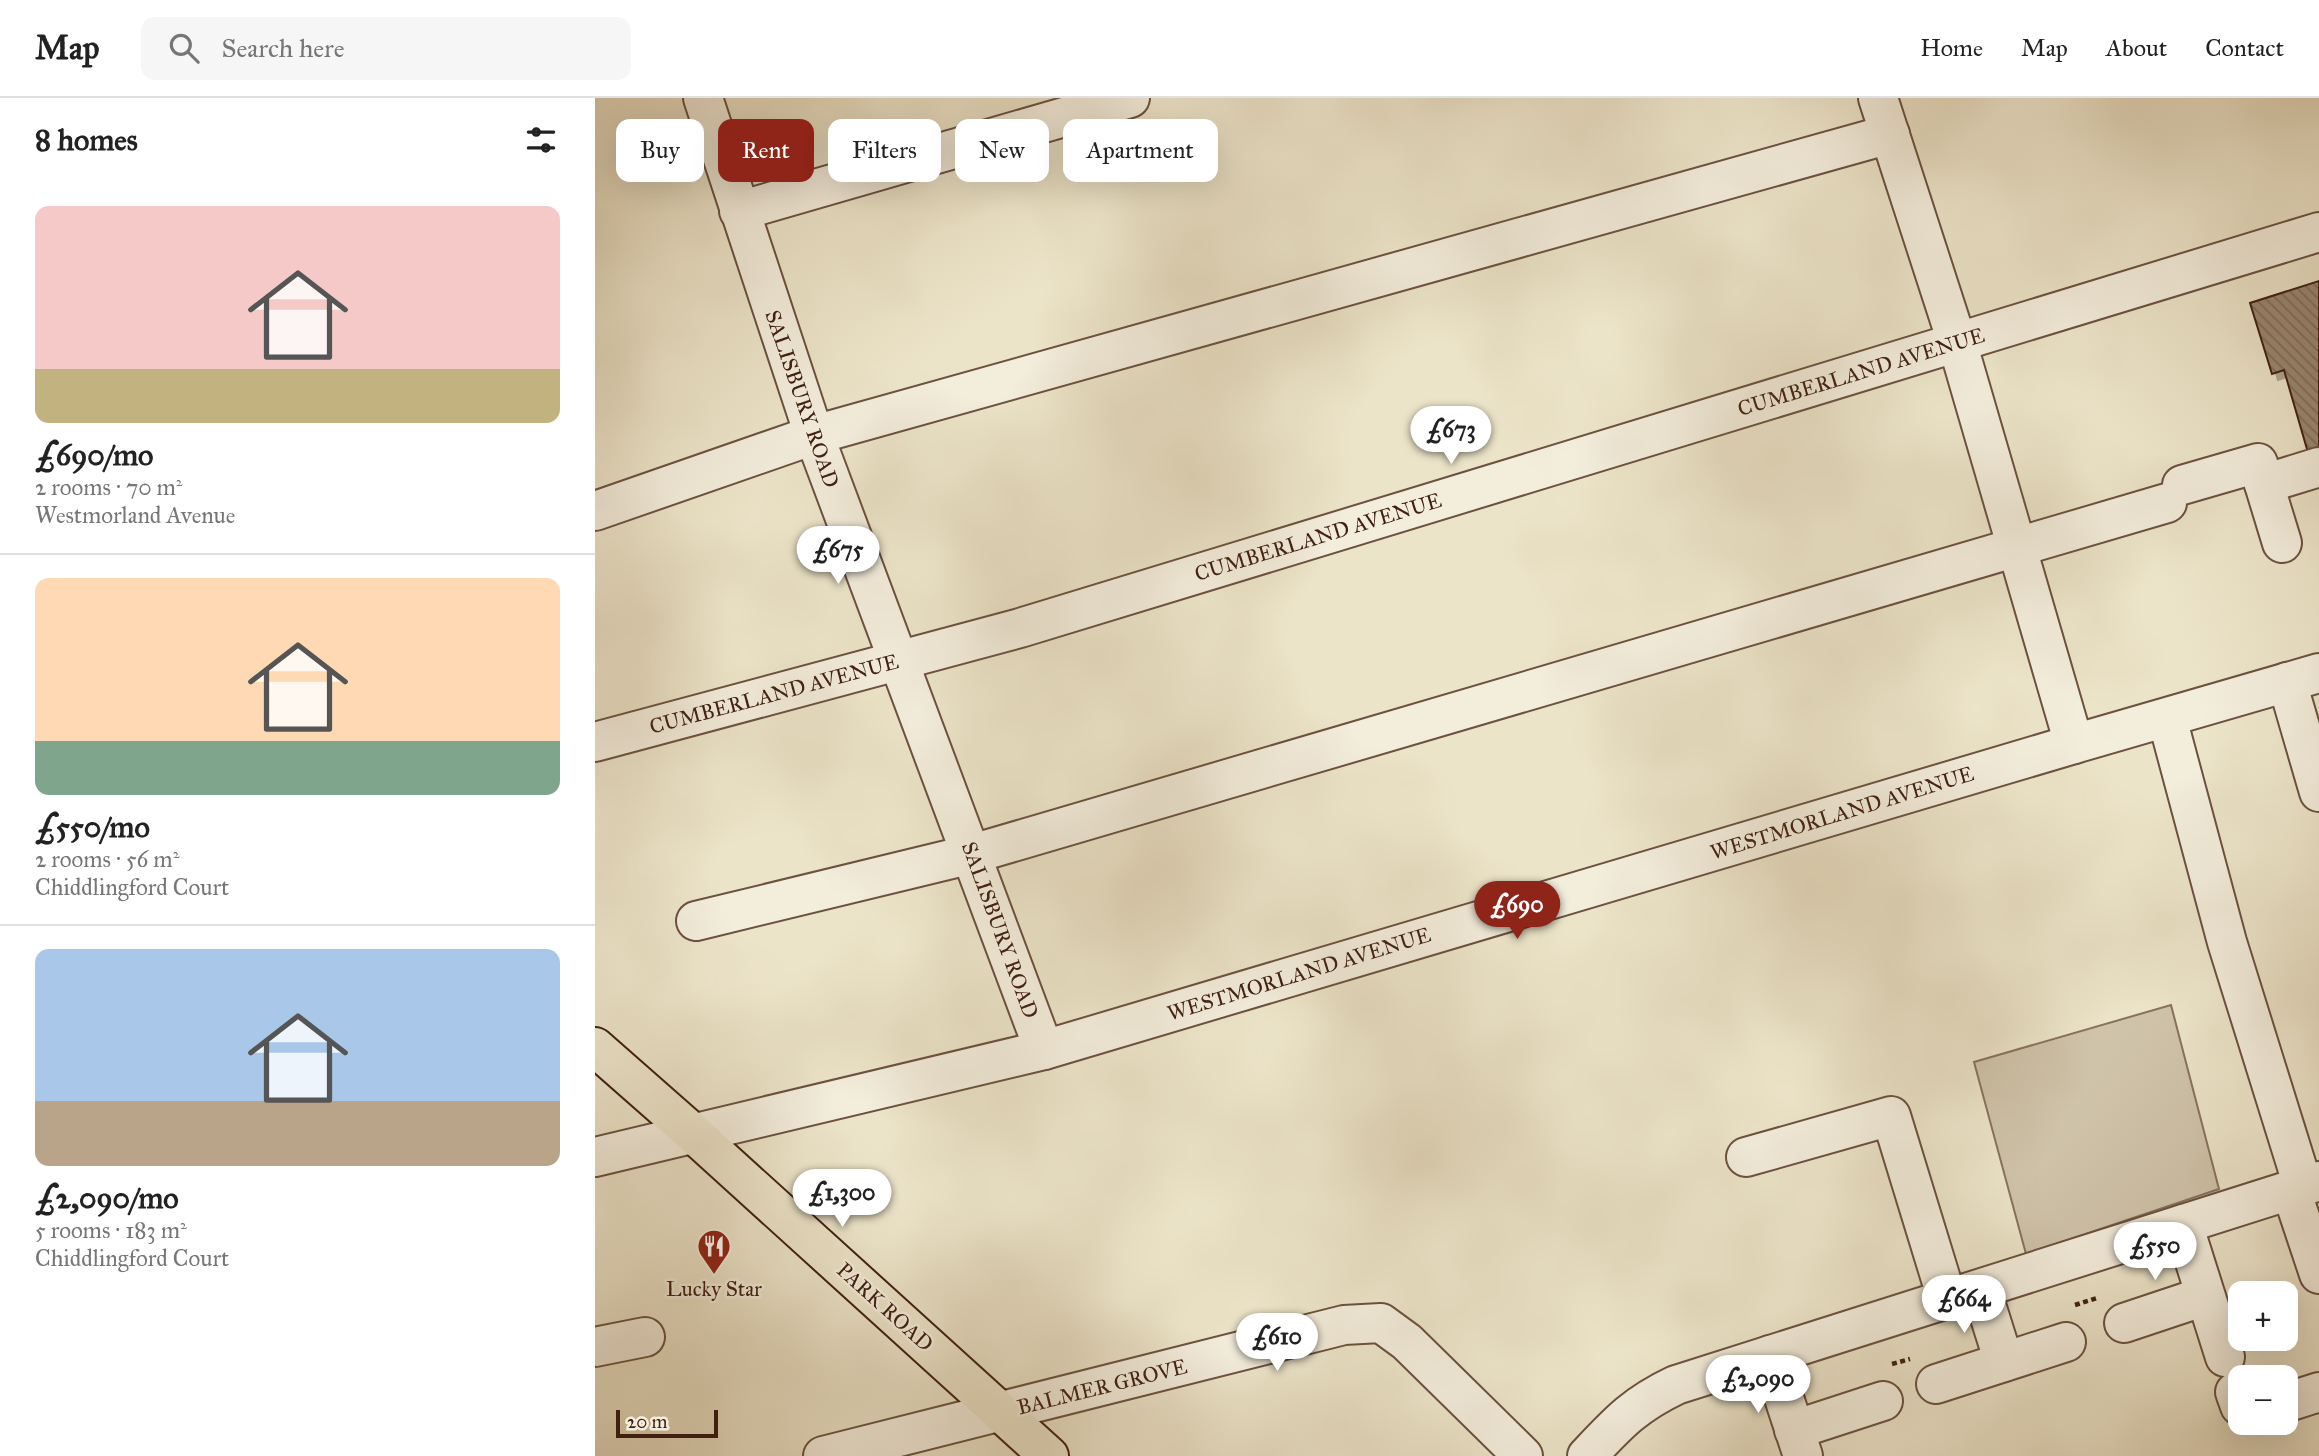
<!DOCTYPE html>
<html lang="en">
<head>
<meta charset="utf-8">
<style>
  :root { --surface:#fff; --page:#f6f6f6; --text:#222; --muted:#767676; --line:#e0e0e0; --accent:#8f2418 }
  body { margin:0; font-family:"IM FELL Great Primer",serif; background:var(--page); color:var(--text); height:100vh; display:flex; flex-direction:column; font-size:26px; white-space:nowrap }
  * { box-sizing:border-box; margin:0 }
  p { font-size:23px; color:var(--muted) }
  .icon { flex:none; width:38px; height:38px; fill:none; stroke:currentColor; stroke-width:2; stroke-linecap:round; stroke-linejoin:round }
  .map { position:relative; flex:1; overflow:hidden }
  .sheet { display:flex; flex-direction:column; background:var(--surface); width:595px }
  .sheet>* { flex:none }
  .top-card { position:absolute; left:21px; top:21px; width:665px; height:63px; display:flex; gap:14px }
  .fabs { position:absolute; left:1633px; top:1183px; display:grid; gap:14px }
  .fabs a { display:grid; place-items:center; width:70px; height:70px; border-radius:14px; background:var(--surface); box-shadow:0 7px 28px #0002; font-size:35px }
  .scale { position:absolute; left:21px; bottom:18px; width:102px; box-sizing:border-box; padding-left:7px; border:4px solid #412012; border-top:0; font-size:19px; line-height:24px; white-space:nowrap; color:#412012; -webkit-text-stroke:5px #f3eddc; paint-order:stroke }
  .price { position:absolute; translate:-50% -60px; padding:0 16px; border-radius:24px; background:#fff; color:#222; font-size:23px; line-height:46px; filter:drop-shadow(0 2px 4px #0008) }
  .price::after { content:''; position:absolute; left:50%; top:42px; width:21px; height:16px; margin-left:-10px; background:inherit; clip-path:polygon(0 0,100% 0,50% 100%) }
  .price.active { background:var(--accent); color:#fff }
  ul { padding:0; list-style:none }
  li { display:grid; align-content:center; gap:14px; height:371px; padding:0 35px }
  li+li { border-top:2px solid var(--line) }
  li span { display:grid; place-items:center; height:217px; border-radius:14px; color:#555 }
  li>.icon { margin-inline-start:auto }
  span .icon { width:126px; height:126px; fill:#fffc; stroke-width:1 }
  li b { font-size:30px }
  h2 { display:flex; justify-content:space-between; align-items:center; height:84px; padding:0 35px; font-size:30px }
  .chip { padding:0 24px; border-radius:14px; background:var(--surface); box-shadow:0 7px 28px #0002; font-size:24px; line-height:63px }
  .chip.active { background:var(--accent); color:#fff }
  header { display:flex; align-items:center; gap:42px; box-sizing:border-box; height:98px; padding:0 35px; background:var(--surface); border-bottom:2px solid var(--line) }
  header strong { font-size:33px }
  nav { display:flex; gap:38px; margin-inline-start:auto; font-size:24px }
  .search { width:490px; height:63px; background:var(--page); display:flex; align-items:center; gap:18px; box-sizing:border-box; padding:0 24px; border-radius:14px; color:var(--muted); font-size:26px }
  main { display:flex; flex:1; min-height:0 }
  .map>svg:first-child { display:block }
  .green { fill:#cfc3aa; stroke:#88725e; stroke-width:2 }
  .building { fill:url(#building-back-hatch); stroke:#412012; stroke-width:2; filter:url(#shadow) }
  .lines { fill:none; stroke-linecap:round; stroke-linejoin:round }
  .minor-casing { stroke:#6c5140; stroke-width:42 }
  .major-casing { stroke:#412012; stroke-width:42 }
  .path { stroke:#412012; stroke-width:4.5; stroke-dasharray:5 3.5; stroke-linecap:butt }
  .minor { stroke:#f3eddc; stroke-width:38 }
  .major { stroke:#ece4c9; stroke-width:38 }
  .labels { text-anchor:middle; stroke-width:5; stroke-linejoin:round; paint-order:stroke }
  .street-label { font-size:21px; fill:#412012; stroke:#f3eddc }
  .poi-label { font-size:21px; fill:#412012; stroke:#f3eddc }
</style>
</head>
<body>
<header>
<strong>Map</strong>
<div class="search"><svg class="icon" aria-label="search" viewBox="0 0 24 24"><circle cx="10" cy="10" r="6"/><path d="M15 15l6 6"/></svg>Search here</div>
<nav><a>Home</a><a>Map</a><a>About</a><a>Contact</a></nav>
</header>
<main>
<section class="sheet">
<h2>8 homes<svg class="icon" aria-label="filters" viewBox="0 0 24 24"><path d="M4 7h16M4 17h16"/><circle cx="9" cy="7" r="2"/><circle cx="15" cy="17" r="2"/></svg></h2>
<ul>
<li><span style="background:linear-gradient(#f6c9c9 75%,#c2b280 0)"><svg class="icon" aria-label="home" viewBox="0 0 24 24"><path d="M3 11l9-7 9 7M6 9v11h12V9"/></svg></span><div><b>£690/mo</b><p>2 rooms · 70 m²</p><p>Westmorland Avenue</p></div></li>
<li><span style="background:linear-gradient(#ffd9b3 75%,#7fa58c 0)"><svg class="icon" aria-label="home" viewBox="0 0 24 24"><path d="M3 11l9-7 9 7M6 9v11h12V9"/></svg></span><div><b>£550/mo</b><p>2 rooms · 56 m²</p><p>Chiddlingford Court</p></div></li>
<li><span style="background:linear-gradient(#a9c7e8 70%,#b9a48a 0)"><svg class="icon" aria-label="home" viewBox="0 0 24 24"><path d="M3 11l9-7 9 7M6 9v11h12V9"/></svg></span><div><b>£2,090/mo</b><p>5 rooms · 183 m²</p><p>Chiddlingford Court</p></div></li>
</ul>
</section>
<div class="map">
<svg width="1724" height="1358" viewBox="0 0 1724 1358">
  <defs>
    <pattern id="building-back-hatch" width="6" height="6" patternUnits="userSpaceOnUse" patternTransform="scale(1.75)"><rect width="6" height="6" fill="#9a8671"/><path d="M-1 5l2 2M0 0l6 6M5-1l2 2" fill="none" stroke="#7f6d5b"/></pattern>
    <filter id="shadow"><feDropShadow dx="6" dy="6" stdDeviation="0" flood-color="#0004"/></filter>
  </defs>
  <rect width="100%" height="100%" fill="#ece4c9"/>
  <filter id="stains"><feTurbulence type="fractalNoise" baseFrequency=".00286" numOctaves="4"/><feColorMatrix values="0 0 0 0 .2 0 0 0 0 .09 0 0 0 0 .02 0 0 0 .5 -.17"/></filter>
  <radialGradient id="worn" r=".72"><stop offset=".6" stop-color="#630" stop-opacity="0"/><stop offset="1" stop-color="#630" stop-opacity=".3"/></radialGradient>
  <path class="green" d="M1576,907l48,184 -193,65 -52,-192z"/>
  <path class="building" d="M1724,183v172l-10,3 -25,-86 -12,4 -22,-71z"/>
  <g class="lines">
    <defs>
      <g id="minor">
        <path d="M108,0l111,337 230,615"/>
        <path d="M1283,0l79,244 117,402"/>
        <path d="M144,113l391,-113"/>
        <path d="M1587,387l76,-22 6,21"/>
        <path d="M0,413l219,-76 1076,-301"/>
        <path d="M1687,445l-18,-59 55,-17"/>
        <path d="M1692,584l32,110"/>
        <path d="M1572,620l60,224 76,244"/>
        <path d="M0,644l425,-114 1299,-396"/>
        <path d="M101,823l276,-67 1195,-351"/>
        <path d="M0,1059l449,-107 1030,-306 245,-71"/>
        <path d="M1151,1059l145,-41 56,183"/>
        <path d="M1696,1092l28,84"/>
        <path d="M1588,1126l42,133"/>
        <path d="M1386,1191l23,73"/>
        <path d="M1529,1225l81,-27"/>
        <path d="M0,1249l50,-10"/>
        <path d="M1175,1257l33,101"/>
        <path d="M1341,1286l130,-42"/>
        <path d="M1640,1294l5,14"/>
        <path d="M1690,1305l34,-11"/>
        <path d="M1199,1332l89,-29"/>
        <path d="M228,1358l521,-131 37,-2 26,19 116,114"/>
        <path d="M992,1358c31,-33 47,-51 89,-71l643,-204"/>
      </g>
      <path id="major" d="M0,949l100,88 354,321"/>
    </defs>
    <use href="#minor" class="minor-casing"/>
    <use href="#major" class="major-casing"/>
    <g class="path">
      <path d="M1480,1207l22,-7"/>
      <path d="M1297,1266l18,-5"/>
    </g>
    <use href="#minor" class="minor"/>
    <use href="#major" class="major"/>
  </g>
  <defs>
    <symbol id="restaurant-pin" viewBox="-11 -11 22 30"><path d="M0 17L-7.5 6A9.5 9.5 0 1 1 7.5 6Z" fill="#8f2418" stroke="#f3eddc"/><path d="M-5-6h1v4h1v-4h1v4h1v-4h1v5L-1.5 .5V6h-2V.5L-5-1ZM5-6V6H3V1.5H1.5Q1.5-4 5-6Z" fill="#fff"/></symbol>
  </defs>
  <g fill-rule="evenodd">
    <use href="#restaurant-pin" x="100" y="1129" width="38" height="52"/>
  </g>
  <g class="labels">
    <g class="street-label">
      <text transform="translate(1266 274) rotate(-17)" y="7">CUMBERLAND AVENUE</text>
      <text transform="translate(207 301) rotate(71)" y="7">SALISBURY ROAD</text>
      <text transform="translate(723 439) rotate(-17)" y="7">CUMBERLAND AVENUE</text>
      <text transform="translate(179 596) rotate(-15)" y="7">CUMBERLAND AVENUE</text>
      <text transform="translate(1247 715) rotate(-17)" y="7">WESTMORLAND AVENUE</text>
      <text transform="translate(405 832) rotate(70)" y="7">SALISBURY ROAD</text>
      <text transform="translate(704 876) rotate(-17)" y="7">WESTMORLAND AVENUE</text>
      <text transform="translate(290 1209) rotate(42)" y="7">PARK ROAD</text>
      <text transform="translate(507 1289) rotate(-14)" y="7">BALMER GROVE</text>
    </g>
    <g class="poi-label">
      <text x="119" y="1198">Lucky Star</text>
    </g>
  </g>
  <rect width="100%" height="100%" filter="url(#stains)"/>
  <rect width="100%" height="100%" fill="url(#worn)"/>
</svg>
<div class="fabs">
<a>+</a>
<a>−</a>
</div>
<div class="scale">20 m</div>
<b class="price" style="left:856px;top:368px">£673</b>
<b class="price" style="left:243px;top:488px">£675</b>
<b class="price active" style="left:922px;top:843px">£690</b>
<b class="price" style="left:247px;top:1131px">£1,300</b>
<b class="price" style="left:1560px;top:1184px">£550</b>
<b class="price" style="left:1369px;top:1237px">£664</b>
<b class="price" style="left:682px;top:1275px">£610</b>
<b class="price" style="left:1163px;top:1317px">£2,090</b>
<div class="top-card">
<a class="chip">Buy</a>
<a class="chip active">Rent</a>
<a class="chip">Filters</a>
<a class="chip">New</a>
<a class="chip">Apartment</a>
</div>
</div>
</main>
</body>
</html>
